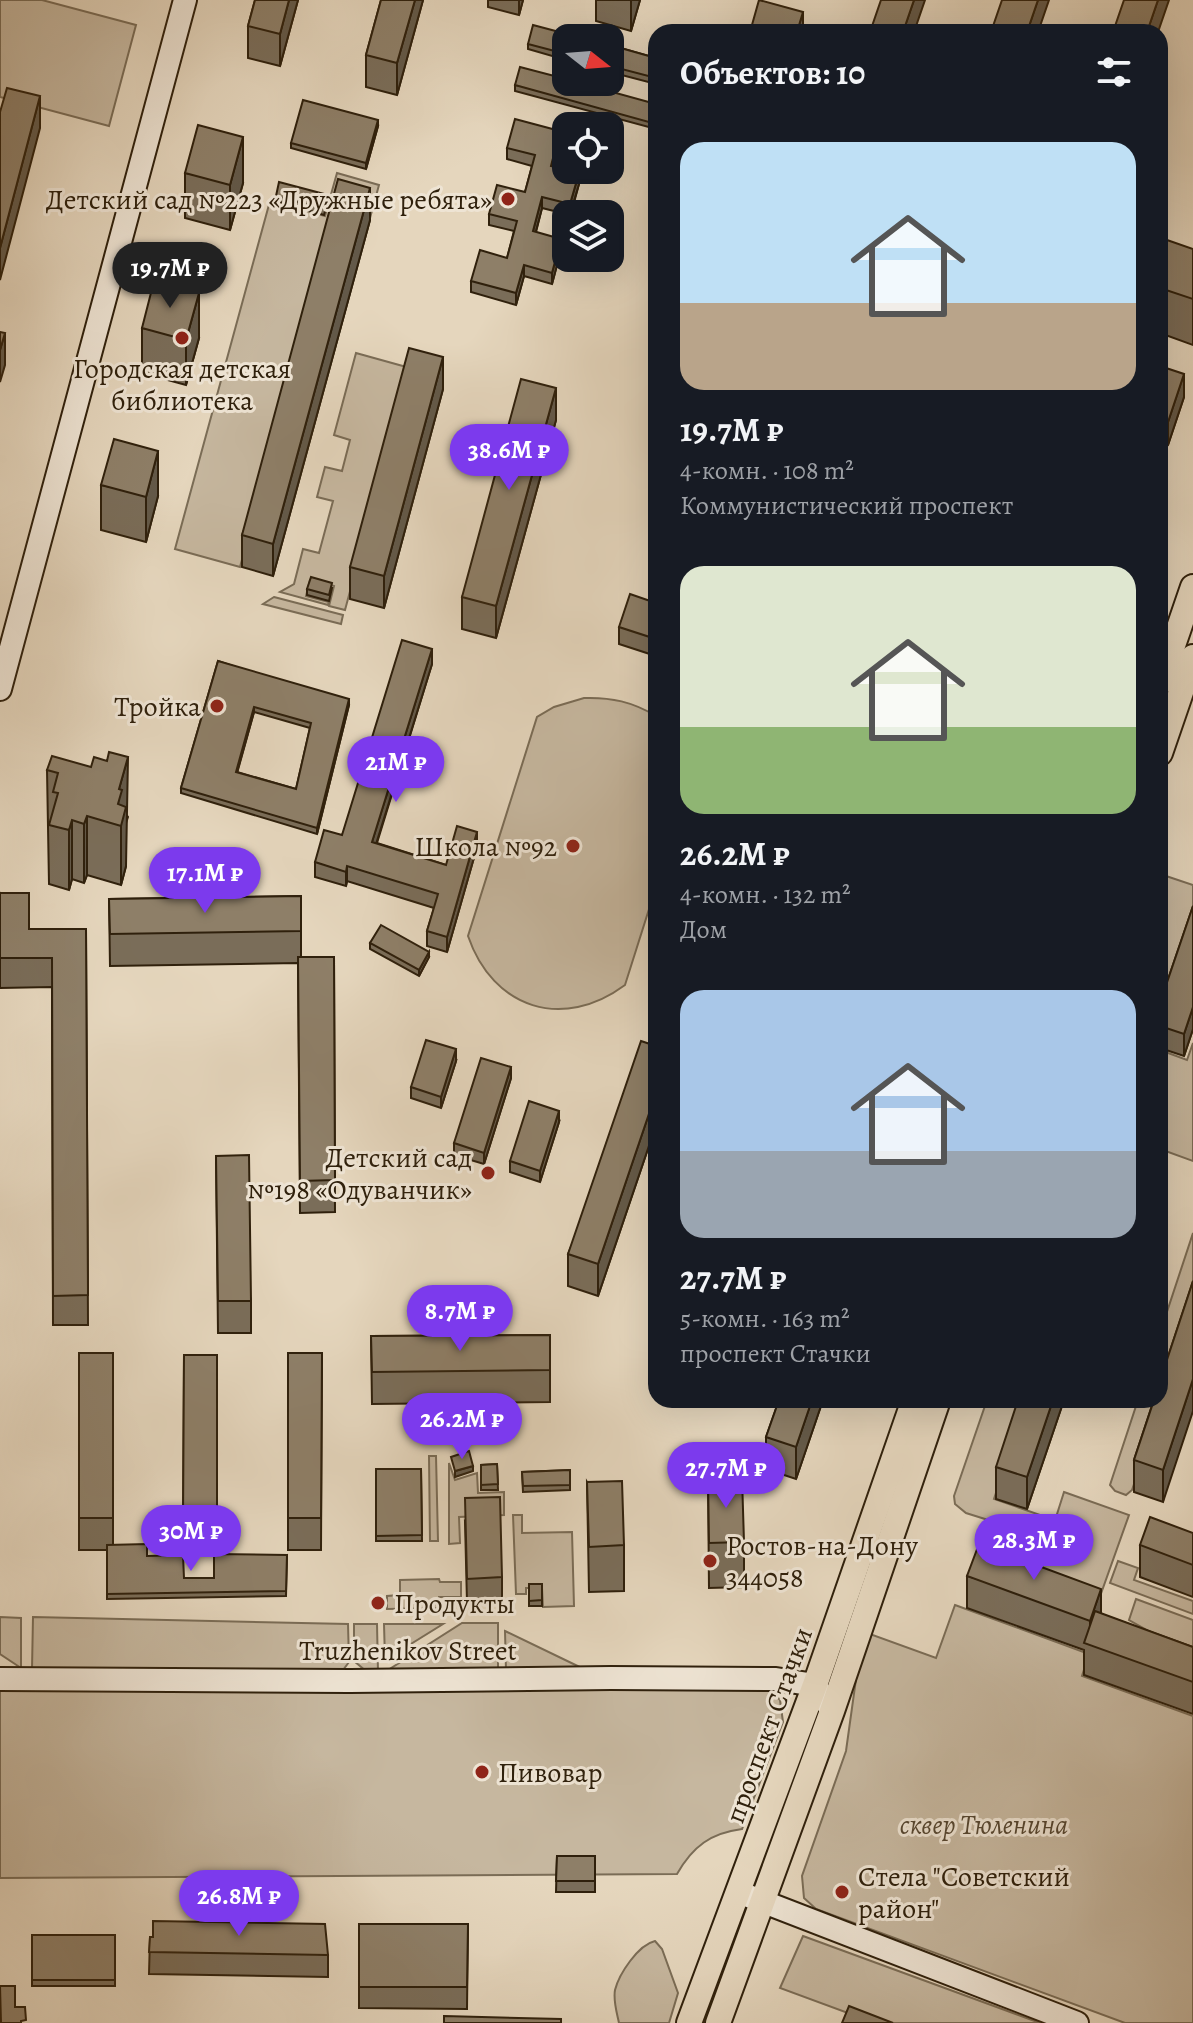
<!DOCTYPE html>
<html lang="ru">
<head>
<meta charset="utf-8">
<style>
  :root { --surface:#171b24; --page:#242831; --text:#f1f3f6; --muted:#9ea1a6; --accent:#7c3aed }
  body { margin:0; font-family:Alegreya,serif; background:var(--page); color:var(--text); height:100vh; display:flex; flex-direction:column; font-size:30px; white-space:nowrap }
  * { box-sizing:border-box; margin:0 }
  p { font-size:26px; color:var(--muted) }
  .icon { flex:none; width:44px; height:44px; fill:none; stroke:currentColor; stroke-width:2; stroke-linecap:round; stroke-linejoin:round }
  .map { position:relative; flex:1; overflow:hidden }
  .sheet { position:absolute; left:648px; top:24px; width:520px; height:1384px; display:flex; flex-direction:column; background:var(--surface); border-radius:24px; box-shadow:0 8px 32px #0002 }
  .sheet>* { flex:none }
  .needle { width:52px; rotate:107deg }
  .buttons { position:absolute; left:552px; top:24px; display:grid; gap:16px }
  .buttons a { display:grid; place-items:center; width:72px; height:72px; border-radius:16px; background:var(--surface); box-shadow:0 8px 32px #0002; font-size:40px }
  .price { position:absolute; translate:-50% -68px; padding:0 18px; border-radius:28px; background:var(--accent); color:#fff; font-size:26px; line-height:52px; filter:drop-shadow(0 2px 4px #0008) }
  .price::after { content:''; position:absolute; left:50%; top:48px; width:24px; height:18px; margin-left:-12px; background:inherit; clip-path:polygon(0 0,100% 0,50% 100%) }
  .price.on { background:#222; color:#fff }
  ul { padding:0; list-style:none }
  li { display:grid; align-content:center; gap:16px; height:424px; padding:0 32px }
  li span { display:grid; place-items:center; height:248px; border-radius:24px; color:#555 }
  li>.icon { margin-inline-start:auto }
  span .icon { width:144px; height:144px; fill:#fffc; stroke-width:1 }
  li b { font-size:34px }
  h2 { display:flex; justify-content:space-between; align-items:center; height:96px; padding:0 32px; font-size:34px }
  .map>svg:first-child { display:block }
  .green { fill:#c6b79f; stroke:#7a6c56; stroke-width:2 }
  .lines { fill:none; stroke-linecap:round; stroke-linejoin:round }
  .secondary-casing { stroke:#2f200c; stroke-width:26 }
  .primary-casing { stroke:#2f200c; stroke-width:28 }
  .secondary { stroke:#eee4d4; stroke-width:22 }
  .primary { stroke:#e5d6bd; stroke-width:24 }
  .wall { fill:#7a6d59; stroke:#2f200c; stroke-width:2; fill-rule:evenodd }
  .shaded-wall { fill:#635949; stroke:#2f200c; stroke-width:2 }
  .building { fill:#8e7f68; stroke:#2f200c; stroke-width:2; fill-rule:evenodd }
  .poi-dot { fill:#8f2418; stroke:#eee4d4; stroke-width:3 }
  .labels { text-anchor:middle; stroke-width:6; stroke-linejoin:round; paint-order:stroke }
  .poi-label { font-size:28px; fill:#2f200c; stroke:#eee4d4; text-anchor:end }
  .street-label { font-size:28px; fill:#2f200c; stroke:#eee4d4 }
  .park-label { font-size:28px; font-style:italic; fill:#554631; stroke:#eee4d4 }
</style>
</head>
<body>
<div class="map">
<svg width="1193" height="2023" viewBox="0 0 1193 2023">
  <rect width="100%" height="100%" fill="#e5d6bd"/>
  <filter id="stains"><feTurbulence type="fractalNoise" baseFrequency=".0025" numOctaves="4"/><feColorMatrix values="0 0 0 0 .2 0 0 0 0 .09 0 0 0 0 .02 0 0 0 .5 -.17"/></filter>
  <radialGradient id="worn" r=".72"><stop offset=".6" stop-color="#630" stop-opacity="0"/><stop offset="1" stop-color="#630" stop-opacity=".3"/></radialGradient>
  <g class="green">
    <path d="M0,0h42l94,25 -27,101 -109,-29z"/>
    <path d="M337,173l42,12 -9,33 -33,-8 -97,357 -65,-18 95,-348 55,15z"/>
    <path d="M356,353l54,15 -65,242 -16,-4 5,-20 -24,-6 -4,16 23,6 -1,3 -48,-13 14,-8 9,-35 16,4 14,-52 -16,-4 8,-30 17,4 8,-31 -16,-5z"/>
    <path d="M274,597l69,18 -2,9 -78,-20z"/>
    <path d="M584,698c27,-1 49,4 72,18v171l-31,98c-62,46 -132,24 -157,-49l69,-219 17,-10z"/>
    <path d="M1166,876l27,9v27l-25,69 -4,4 -4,-1v-106z"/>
    <path d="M1193,1043v118l-33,-12v-99l27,10z"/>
    <path d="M1193,1233v74l-61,183 -6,5 -11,-4 -5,-6 28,-85h22v-67z"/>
    <path d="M987,1400h40l-33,99 52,18 -7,19 -73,-23 -11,-9 -1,-8z"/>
    <path d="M429,1456h7l2,85h-8z"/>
    <path d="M449,1463l6,17 22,-7 1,20 26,-1v23l-45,2 1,26 -11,1z"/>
    <path d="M1064,1492l65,23 -31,87 -58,-34z"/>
    <path d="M513,1515h9v18l50,-1 2,74 -31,1 -1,-19h-16v6h-10z"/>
    <path d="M1118,1561l20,7 -4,12 59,21v13l-83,-31z"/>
    <path d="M439,1579l1,3h21v15h-22v11l-52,1v-13l13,-1v-15z"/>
    <path d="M1136,1599l57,21v36l-64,-36z"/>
    <path d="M955,1605l134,49 -7,22 111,40v307h-68l-309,-114 -12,-11 -2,-22 44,-125 11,-79 13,-38 66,24z"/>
    <path d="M0,1617l21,1v50l-21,-14z"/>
    <path d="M33,1617l315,7 1,38 -6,8 -311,-1z"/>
    <path d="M462,1623h36v48l-113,1z"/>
    <path d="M354,1624h23l1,48 -12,-1 -12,-10z"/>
    <path d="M384,1624h59l-58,36z"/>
    <path d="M505,1631l83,40h-82z"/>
    <path d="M755,1687l16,3 9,10 3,22 -41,107c-31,4 -49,17 -65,45l-677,4v-188z"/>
    <path d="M803,1936l237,87h-165l-95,-35z"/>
    <path d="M655,1941l7,8 16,44 -9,30h-50c-2,-10 -6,-22 -4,-33 4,-16 23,-45 40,-49z"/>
  </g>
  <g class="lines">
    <defs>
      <g id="secondary">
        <path d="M0,689l185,-689"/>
        <path d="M0,1679l350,2 261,-3 165,1 39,6 17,26"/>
        <path d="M746,1895l331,128"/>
      </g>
      <g id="primary">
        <path d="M1160,683l33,-96"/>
        <path d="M1160,753l33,-96"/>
        <path d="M689,2023l126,-338 99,-285"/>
        <path d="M718,2023l114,-312 106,-311"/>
      </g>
    </defs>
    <use href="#secondary" class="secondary-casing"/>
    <use href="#primary" class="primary-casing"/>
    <use href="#secondary" class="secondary"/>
    <use href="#primary" class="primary"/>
  </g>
  <g class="wall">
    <path d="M255,0h43l-18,66 -32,-8v-32z"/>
    <path d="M381,0h42l-26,95 -31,-8v-32z"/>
    <path d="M488,0h35l-4,15 -31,-8z"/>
    <path d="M596,0h44l-9,31 -35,-10z"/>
    <path d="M566,38v22l-38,-11v-5z"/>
    <path d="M610,45l46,13v26l-46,-12z"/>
    <path d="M515,85l141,19v25l-141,-38z"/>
    <path d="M378,126l-12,43 -75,-21v-5z"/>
    <path d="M560,142l-6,25 25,17 -8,30h-5l-24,-6 -6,24 25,18 -9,34 -28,-8 -8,29 -45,-13v-11l36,-23 7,-27 -25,-6v-11l36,-22 7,-26 -25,-7v-11z"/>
    <path d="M185,173l58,10 -13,47 -45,-12z"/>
    <path d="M276,196l52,4 -4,15 -48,-14z"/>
    <path d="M370,220l-97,356 -31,-9v-32z"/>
    <path d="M1193,249v96l-33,-12v-72z"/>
    <path d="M142,328l57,10 -13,47 -44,-12z"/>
    <path d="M1160,366l24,31 -16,48 -8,-3z"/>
    <path d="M443,389l-59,219 -34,-9v-32z"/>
    <path d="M556,420l-60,218 -34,-9v-32z"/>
    <path d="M101,485l57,11 -12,46 -45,-12z"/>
    <path d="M332,588l-3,13 -22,-6v-6z"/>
    <path d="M656,603v53l-37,-12v-17z"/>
    <path d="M218,661l131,44 -32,129 -136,-41v-5zM254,712l56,16 -14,61 -59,-17z"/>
    <path d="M432,664l-55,179 69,22 31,-18 -30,105 -20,-6v-15l7,-23 -87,-27 -1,5 -31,-9v-15l27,-27z"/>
    <path d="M91,767l37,50 -2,6v43l-5,19 -34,-10 -3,8 -12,-4 -3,11 -20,-6 -2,-114z"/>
    <path d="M0,893l29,36h57l2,396h-35l-1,-338 -52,1z"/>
    <path d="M301,896v61h33l1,255 -35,1 -2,-250 -188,3 -1,-67z"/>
    <path d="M1193,906v123l-9,27 -24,-8v-45z"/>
    <path d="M370,943l59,14 -10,19 -49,-27z"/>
    <path d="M656,1046v79l-58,171 -30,-10v-32z"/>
    <path d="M456,1061l-15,47 -30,-10v-11z"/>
    <path d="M511,1078l-27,86 -30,-9v-12z"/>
    <path d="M559,1122l-19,60 -30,-10v-11z"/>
    <path d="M216,1156l35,145v32h-33z"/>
    <path d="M1193,1281l-30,221 -29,-10v-32z"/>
    <path d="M550,1335v67l-178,2 -1,-68z"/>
    <path d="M79,1353h34v192l34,11 37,22h30l73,-23 -1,41 -179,3v-49h-28z"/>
    <path d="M288,1353h34l-1,197h-33z"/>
    <path d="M184,1355h33v197h-34z"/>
    <path d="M779,1400h44l-27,79 -30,-10v-32z"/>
    <path d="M1064,1400l-37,109 -31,-10v-32z"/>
    <path d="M497,1464l1,26h-17v-25z"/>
    <path d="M376,1469h45l1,72h-46z"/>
    <path d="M570,1470v20l-47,2 -1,-20z"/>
    <path d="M708,1478l36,64v45l-35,1z"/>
    <path d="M587,1482l37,63v46l-35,1z"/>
    <path d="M465,1522l37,55v24l-35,1z"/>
    <path d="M1193,1533v64l-53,-20v-32z"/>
    <path d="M967,1576l134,38 92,33v67l-109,-39v-25l-117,-42z"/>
    <rect x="529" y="1584" width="13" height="22"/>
    <path d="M557,1856h38v36h-39z"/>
    <path d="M359,1924h109l-1,85 -108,-1z"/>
    <rect x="32" y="1935" width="83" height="51"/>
    <path d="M150,1937l178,18v22l-179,-3z"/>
  </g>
  <g class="shaded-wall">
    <path d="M289,0h9l-18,66v-32z"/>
    <path d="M415,0h8l-26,95v-32z"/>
    <path d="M519,0h4l-4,15z"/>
    <path d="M631,0h9l-9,31z"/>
    <path d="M914,0h11l-11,32h-11z"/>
    <path d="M1038,0h11l-11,32h-11z"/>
    <path d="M1158,0h11l-11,32h-11z"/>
    <path d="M803,12v20h-6z"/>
    <path d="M40,96v32l-40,152v-32z"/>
    <path d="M378,120v6l-12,43v-6z"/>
    <path d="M560,131v11l-9,35v-11z"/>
    <path d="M243,137v46l-13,47v-45z"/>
    <path d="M579,173v11l-9,30v-10z"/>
    <path d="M370,188v32l-97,356v-32z"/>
    <path d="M542,197v11l-9,34v-11z"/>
    <path d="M561,239v11l-9,34v-11z"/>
    <path d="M524,265v11l-8,29v-12z"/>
    <path d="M199,293v45l-13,47v-45z"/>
    <path d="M5,333v32l-5,17v-32z"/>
    <path d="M443,357v32l-59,219v-32z"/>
    <path d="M1184,374v23l-16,48v-23z"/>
    <path d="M556,388v32l-60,218v-32z"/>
    <path d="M158,451v45l-12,46v-45z"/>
    <path d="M432,649v15l-60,193v-15z"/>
    <path d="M349,699v6l-32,129v-6z"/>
    <path d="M254,707v5l-18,65v-5z"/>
    <path d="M128,757l-2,109 -5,19v-59l-3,-22 1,-15z"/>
    <path d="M87,816v59l-3,8v-59z"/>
    <path d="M72,820v59l-3,11v-60z"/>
    <path d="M477,832v15l-30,105v-15z"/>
    <path d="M347,866v15l-1,5v-14z"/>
    <path d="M429,952v5l-10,19v-6z"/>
    <path d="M1193,1007v22l-9,27v-22z"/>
    <path d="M456,1049v12l-15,47v-11z"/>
    <path d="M511,1067v11l-27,86v-11z"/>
    <path d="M656,1093v32l-58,171v-32z"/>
    <path d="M559,1111v11l-19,60v-11z"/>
    <path d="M1193,1379v32l-30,91v-32z"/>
    <path d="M812,1400h11l-27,79v-32z"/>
    <path d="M1053,1400h11l-37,109v-32z"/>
    <path d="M473,1466v5l-18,6v-6z"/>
    <path d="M1101,1589v32l-11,24v-24z"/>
  </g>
  <g class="building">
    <path d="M255,0h34l-9,34 -32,-8z"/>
    <path d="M381,0h34l-18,63 -31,-8z"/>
    <path d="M759,0l44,12 -6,20h-47z"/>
    <path d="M881,0h33l-11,32h-33z"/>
    <path d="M1002,0h36l-11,32h-36z"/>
    <path d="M1124,0h34l-11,32h-34z"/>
    <path d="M533,25l49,13h-16v16l-38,-10z"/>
    <path d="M610,45l46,13v20l-46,-12z"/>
    <path d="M520,67l46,12v3h10l80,22v20l-141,-39z"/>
    <path d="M7,88l33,8 -40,152v-136z"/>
    <path d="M303,100l75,20 -12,43 -75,-20z"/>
    <path d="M515,119l45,12 -9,35 28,7 -9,31 -28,-7 -9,34 28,8 -9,34 -28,-8 -8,28 -45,-12 9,-31 27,8 10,-37 -28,-7 8,-29 28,7 10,-37 -28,-7z"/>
    <path d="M198,125l45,12 -13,48 -45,-12z"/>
    <path d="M338,179l32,9 -97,356 -31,-9z"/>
    <path d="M279,182l49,13 -4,14 -48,-13z"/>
    <path d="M1167,240l26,9v50l-33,-11v-27z"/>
    <path d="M154,281l45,12 -13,47 -44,-12z"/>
    <path d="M0,332l5,1 -5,17z"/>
    <path d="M409,348l34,9 -59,219 -34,-9z"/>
    <path d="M1160,366l24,8 -16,48 -8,-3z"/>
    <path d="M521,379l35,9 -60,218 -34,-9z"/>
    <path d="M114,439l44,12 -12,46 -45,-12z"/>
    <path d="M311,577l21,6 -3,12 -22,-6z"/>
    <path d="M630,594l26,9v36l-37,-12z"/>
    <path d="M402,640l30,9 -60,193 74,23 11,-39 20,6 -30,105 -20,-6 11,-37 -91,-28 -1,6 -31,-10 9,-32 18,5z"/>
    <path d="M218,661l131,38 -32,129 -136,-40zM254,707l57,16 -15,66 -60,-17z"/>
    <path d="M109,752l19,5 -9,32 3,1 -4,14 8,3 -5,19 -34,-10 -3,8 -12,-4 -3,10 -20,-5 9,-32 -5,-1 5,-19 -11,-3 5,-14 39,11 3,-10 13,4z"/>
    <path d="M0,893h29v36h57l2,366 -35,1 -1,-338h-52z"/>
    <path d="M301,896v35l-191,3 -1,-35z"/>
    <path d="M1193,906v101l-9,27 -24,-8v-23z"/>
    <path d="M381,925l48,27 -10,18 -49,-27z"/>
    <path d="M298,957h36l1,223 -35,1z"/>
    <path d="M426,1040l30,9 -15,48 -30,-10z"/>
    <path d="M641,1041l15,5v47l-58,171 -30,-10z"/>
    <path d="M481,1058l30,9 -27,86 -30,-10z"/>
    <path d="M529,1101l30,10 -19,60 -30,-10z"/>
    <path d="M249,1155l2,146h-33l-2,-145z"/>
    <path d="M1193,1281v98l-30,91 -29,-10 20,-60h6v-19z"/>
    <path d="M550,1335v35l-178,2 -1,-36z"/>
    <rect x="79" y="1353" width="34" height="165"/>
    <path d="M288,1353h34l-1,165h-33z"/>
    <path d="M184,1355h33v165h-34z"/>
    <path d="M779,1400h33l-16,47 -30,-10z"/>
    <path d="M1018,1400h35l-26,77 -31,-10z"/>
    <path d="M469,1451l4,15 -18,5 -4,-14z"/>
    <path d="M497,1464l1,20 -17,1v-20z"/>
    <path d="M376,1469h45l1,66 -46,1z"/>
    <path d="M570,1470v15l-47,1 -1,-14z"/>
    <path d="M742,1477l2,65 -35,1 -1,-65z"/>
    <path d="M622,1481l2,64 -35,2 -2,-65z"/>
    <path d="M500,1497l2,80 -35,2 -2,-81z"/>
    <path d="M1150,1517l43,16v32l-53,-20z"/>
    <path d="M147,1544v12l36,-1 1,23h30v-24l73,1 -1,36 -179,3v-49z"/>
    <path d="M979,1544l122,45 -11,32 -123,-45z"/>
    <path d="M529,1584h13v16l-13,1z"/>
    <path d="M1095,1611l98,36v35l-109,-39z"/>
    <path d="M557,1856h38v25h-39z"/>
    <path d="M153,1921l172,3 3,31 -179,-3 1,-15h3z"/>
    <path d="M359,1924h109l-1,63h-108z"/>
    <rect x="32" y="1935" width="83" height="45"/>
    <path d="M0,1986h15v21h10l1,13 -5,1v2h-20z"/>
    <path d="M849,2006l44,17h-51z"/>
    <path d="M444,2016l117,3v4h-117z"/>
  </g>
  <g class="poi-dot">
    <circle cx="508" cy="199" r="8"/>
    <circle cx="182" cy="338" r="8"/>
    <circle cx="217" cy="706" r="8"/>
    <circle cx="573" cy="846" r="8"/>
    <circle cx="488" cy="1173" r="8"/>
    <circle cx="710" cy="1561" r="8"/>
    <circle cx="378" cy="1603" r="8"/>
    <circle cx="482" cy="1772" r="8"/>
    <circle cx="842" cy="1892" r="8"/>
  </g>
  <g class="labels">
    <g class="poi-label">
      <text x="492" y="209">Детский сад №223 «Дружные ребята»</text>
      <text x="182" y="378" text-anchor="middle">Городская детская<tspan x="182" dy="32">библиотека</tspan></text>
      <text x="201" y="716">Тройка</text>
      <text x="557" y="856">Школа №92</text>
      <text x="472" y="1167">Детский сад<tspan x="472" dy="32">№198 «Одуванчик»</tspan></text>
      <text x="726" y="1555" text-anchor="start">Ростов-на-Дону<tspan x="726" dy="32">344058</tspan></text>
      <text x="394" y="1613" text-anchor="start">Продукты</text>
      <text x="498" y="1782" text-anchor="start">Пивовар</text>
      <text x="858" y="1886" text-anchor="start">Стела "Советский<tspan x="858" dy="32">район"</tspan></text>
    </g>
    <g class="street-label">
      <text x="408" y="1660">Truzhenikov Street</text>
      <text transform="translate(768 1725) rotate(-70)" y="10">проспект Стачки</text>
    </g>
    <g class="park-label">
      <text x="984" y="1834">сквер Тюленина</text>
    </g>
  </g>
  <rect width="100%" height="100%" filter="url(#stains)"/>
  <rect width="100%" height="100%" fill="url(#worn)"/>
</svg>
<div class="buttons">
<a><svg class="needle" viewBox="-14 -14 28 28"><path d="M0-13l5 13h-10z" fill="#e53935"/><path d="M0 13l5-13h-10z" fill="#9ea1a6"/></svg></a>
<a><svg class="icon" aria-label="locate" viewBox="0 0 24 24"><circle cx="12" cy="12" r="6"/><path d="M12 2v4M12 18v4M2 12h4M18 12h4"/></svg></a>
<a><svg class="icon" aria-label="layers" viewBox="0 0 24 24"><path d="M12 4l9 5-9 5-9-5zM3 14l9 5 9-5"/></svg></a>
</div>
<b class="price on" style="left:170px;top:310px">19.7M ₽</b>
<b class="price" style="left:509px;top:492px">38.6M ₽</b>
<b class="price" style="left:396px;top:804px">21M ₽</b>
<b class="price" style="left:205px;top:915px">17.1M ₽</b>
<b class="price" style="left:460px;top:1353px">8.7M ₽</b>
<b class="price" style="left:462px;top:1461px">26.2M ₽</b>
<b class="price" style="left:726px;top:1510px">27.7M ₽</b>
<b class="price" style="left:191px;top:1573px">30M ₽</b>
<b class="price" style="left:1034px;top:1582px">28.3M ₽</b>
<b class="price" style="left:239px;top:1938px">26.8M ₽</b>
<section class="sheet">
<h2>Объектов: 10<svg class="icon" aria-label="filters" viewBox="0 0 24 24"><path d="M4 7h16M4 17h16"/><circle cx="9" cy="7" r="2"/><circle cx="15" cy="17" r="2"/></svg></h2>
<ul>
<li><span style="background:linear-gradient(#bfe0f5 65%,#b9a48a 0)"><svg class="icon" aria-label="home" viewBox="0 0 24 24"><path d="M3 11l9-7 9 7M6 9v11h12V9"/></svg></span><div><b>19.7M ₽</b><p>4-комн. · 108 m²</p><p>Коммунистический проспект</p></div></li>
<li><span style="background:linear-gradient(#dfe7d0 65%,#8fb573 0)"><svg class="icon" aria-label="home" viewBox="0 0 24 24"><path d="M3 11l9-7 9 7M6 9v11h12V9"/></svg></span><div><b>26.2M ₽</b><p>4-комн. · 132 m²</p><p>Дом</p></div></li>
<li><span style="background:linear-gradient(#a9c7e8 65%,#9aa5b1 0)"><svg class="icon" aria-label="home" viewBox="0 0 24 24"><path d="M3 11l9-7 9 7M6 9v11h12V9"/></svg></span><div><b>27.7M ₽</b><p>5-комн. · 163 m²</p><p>проспект Стачки</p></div></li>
</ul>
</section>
</div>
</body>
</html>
